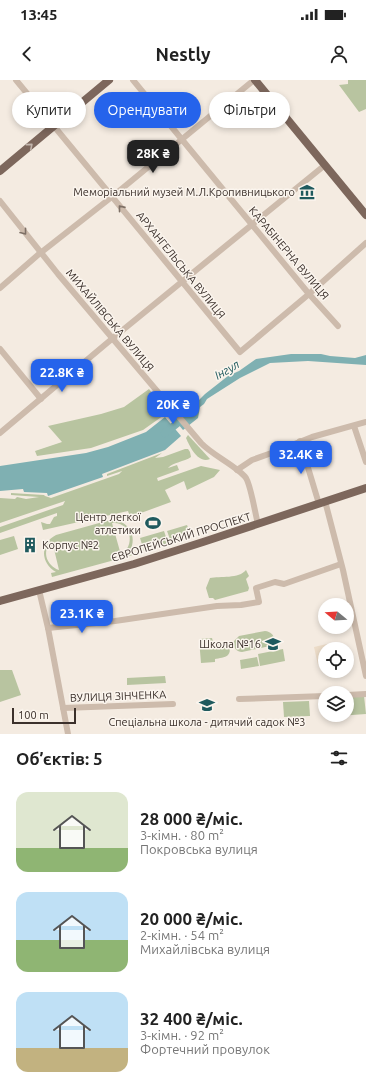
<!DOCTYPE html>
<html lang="uk">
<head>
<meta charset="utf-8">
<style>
  :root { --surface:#fff; --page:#f2f2f2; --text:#222; --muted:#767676; --accent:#2563eb }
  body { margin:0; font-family:Ubuntu,sans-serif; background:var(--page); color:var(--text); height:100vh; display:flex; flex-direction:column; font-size:15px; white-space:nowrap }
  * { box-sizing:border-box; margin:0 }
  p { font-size:13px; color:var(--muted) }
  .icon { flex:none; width:22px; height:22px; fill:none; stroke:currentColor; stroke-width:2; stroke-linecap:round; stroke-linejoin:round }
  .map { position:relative; height:654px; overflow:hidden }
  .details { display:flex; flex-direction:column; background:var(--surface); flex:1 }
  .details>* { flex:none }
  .guide { position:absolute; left:12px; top:12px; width:342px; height:36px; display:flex; gap:8px }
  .needle { width:26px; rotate:288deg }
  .controls { position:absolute; left:318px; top:518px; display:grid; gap:8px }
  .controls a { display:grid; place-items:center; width:36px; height:36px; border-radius:50%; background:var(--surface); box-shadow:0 2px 6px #0003; font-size:20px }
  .scale { position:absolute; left:12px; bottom:10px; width:64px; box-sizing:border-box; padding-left:4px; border:2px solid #3b302b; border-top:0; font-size:11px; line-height:14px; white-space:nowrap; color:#3b302b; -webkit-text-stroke:3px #fbf5ee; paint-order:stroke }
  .price { position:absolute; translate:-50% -34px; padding:0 9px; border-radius:8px; background:var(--accent); color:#fff; font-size:13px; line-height:26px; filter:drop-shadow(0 1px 2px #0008) }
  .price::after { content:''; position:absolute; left:50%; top:24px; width:12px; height:9px; margin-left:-6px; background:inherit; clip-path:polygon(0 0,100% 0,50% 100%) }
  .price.on { background:#222; color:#fff }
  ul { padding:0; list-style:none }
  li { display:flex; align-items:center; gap:12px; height:100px; padding:0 16px }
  li span { display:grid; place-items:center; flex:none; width:112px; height:80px; border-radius:12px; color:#555 }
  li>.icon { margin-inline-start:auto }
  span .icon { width:48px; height:48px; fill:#fffc; stroke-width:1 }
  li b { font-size:17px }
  h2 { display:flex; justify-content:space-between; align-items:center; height:48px; padding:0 16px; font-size:17px }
  .tag { padding:0 14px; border-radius:18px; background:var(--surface); box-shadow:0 2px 6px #0003; font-size:14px; line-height:36px }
  .tag.on { background:var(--accent); color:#fff }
  .status { display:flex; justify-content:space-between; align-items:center; height:28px; padding:0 20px; background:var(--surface); direction:ltr }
  .status svg { height:11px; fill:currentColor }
  header { display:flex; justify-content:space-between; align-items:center; height:52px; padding:0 16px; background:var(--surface); font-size:18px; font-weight:700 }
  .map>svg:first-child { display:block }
  .green { fill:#b8c4a0; fill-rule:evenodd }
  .plaza { fill:#ecdcc8 }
  .water { fill:#7fb0b2 }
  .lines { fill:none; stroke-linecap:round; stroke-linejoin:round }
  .river { stroke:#7fb0b2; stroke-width:8 }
  .minor { stroke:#cdbbac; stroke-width:6 }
  .major { stroke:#7d675c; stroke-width:8 }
  .oneway { stroke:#c2b5ac }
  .oneway2 { stroke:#7d6f65 }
  .labels { text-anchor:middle; stroke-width:3; stroke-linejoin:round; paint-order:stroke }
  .poi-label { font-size:11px; fill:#3b302b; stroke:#fbf5ee; text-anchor:end }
  .street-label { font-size:11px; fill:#3b302b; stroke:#fbf5ee }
  .water-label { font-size:12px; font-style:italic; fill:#1f5a5e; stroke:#fbf5ee }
</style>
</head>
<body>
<div class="status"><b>13:45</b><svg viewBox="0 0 49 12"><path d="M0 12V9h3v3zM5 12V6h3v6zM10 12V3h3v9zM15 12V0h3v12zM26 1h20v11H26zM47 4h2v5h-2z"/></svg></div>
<header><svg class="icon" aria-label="back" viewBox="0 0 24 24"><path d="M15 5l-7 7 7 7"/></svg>Nestly<svg class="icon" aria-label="person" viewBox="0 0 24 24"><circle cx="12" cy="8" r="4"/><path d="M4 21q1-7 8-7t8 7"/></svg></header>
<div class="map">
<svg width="366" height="654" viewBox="0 0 366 654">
  <rect width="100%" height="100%" fill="#f4ebe1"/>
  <g class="green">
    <path d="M348,0h18v29l-7,3 -20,-27 9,-1z"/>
    <path d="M149,309l18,24 -24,17 -52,18 -54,8 -2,-5 27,-9 -14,-16 53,-12 23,-7z"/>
    <path d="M188,355l22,24c-12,5 -20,-12 -24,-21z"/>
    <path d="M185,369h3l2,3 1,5c-7,5 -18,5 -23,11l9,-3 2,5 -22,8 1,3 43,-15 19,4 -6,7 -27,13 -3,-9 -19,9 6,12 -41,15 -2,-6 -85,19 -2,-8 6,2h3l4,-7 3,-1v-3l-57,20v-6l63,-22 2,-4 -65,22v-25l15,1 2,-2 9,2 13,-2 -28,-2v-2l33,2 1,1 6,2 68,-24 3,-3 -15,5v-2l55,-21 -7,5 8,-1z"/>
    <path d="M110,440c18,-1 28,16 20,31h2l1,4 -81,22 -1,-4 5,-1c-16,-9 -16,-29 0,-37zM112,443c19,-2 24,22 9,32zM50,463l2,6h2l5,21c-12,-4 -17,-18 -9,-27z"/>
    <path d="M187,445l4,11 -20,6 -4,-11z"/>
    <path d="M164,451l4,12 -24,8 -4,-13z"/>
    <path d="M14,456l4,13 -18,6v-15z"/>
    <path d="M246,490l3,6 -3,3 3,9 -1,3 -33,9 -2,-2h-4l-3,-10 4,-10c10,-2 29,1 36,-8z"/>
    <path d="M265,551c9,1 12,9 5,15l-28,6c-6,0 -9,-5 -8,-11l5,-5z"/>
    <path d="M212,558l1,4c3,0 7,0 10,0 6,1 9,9 5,13 -3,3 -9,3 -13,4v3l-14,1 -2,-24z"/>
    <path d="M283,569l2,12 -25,5 -2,-12z"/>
    <path d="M257,577l2,9 -18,3 -1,-9z"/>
    <path d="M0,590h12l9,25 -21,7z"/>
    <path d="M165,596l1,7 -39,2v-7z"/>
    <path d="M364,616l2,18 -42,3 -2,-18h3v16h22v-18z"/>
    <path d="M309,621l1,15 -26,1 -1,-15z"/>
  </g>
  <path class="plaza" d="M327,564l1,5h-3v14l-7,2 -4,-18z"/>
  <g class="water">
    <path d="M291,274h30l9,2 25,2 11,-3v10l-58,-4 -38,2 -30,15 -33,21 -3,5 -4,3 -2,11 -15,12 -10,-12 10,-2 22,-22 23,-18 11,-5 17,-12z"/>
    <path d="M165,337l16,19 -16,14 -63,24 1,3 -55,19 -1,-3 -23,-1 -1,-3 -23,2v-25l86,-13 22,-6 38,-15z"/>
  </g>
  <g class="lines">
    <path class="river" d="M165,353l20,-16"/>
    <g class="minor">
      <path d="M16,0l224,272 69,-58 57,-51"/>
      <path d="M133,0l176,214 29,32"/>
      <path d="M0,121l58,73 143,169c11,12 37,24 45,35 5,8 9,35 12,46"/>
      <path d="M0,208l39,-34 74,-58 141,-116"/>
      <path d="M0,269l41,50"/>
      <path d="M354,346l12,36"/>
      <path d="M0,353l113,-95 212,-173"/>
      <path d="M300,361l19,63"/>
      <path d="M282,369l30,-12 54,-15"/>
      <path d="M237,390l15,-10 28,-10"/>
      <path d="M325,421l18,69 23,106"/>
      <path d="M39,510l9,38 20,106"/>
      <path d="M48,548l67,-7 102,-15 24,-1 18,-3 -3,-14 19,-6 9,2 57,-20"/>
      <path d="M347,615l19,-1"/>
      <path d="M239,619l86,-3"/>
      <path d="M63,628l110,-4"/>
    </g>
    <g class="major">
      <path d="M255,0l111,135"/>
      <path d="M0,91l109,-91"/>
      <path d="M0,521l134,-37 69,-22 163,-54"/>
    </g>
  </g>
  <defs><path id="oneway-chevron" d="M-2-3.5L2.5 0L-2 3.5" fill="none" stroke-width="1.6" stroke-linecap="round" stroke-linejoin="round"/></defs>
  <use class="oneway" href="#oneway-chevron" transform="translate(30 66) rotate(-40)"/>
  <g class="oneway2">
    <use href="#oneway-chevron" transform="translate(121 128) rotate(-129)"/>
    <use href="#oneway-chevron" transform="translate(24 152) rotate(52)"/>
  </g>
  <defs>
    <symbol id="museum-bare" viewBox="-9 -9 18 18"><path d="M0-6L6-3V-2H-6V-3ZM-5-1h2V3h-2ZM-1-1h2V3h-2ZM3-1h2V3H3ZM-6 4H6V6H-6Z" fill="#1f5a5e" stroke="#fbf5ee" stroke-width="2.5" paint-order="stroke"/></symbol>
    <symbol id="stadium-bare" viewBox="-9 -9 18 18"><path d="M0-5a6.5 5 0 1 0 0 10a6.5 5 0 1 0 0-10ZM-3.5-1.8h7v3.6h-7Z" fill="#1f5a5e" stroke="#fbf5ee" stroke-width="2.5" paint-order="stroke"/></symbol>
    <symbol id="building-bare" viewBox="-9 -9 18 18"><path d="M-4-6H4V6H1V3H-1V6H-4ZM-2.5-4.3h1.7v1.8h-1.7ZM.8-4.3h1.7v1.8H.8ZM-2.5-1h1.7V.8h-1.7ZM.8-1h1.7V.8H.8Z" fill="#1f5a5e" stroke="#fbf5ee" stroke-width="2.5" paint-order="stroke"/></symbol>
    <symbol id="school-bare" viewBox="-9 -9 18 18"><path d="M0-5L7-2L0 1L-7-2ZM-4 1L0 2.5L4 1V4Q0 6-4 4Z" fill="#1f5a5e" stroke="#fbf5ee" stroke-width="2.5" paint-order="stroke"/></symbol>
  </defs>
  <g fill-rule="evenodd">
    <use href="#museum-bare" x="296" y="101" width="22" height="22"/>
    <use href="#stadium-bare" x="142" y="432" width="22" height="22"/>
    <use href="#building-bare" x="19" y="454" width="22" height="22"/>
    <use href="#school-bare" x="262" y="553" width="22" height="22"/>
    <use href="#school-bare" x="196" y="614" width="22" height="22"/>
  </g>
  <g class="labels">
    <g class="poi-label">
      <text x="295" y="116">Меморіальний музей М.Л.Кропивницького</text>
      <text x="141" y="441">Центр легкої<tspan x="141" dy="13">атлетики</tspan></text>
      <text x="42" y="469" text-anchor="start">Корпус №2</text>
      <text x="261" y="568">Школа №16</text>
      <text x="207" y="646" text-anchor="middle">Спеціальна школа - дитячий садок №3</text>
    </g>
    <g class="street-label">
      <text transform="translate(289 173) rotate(50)" y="4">КАРАБІНЕРНА ВУЛИЦЯ</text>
      <text transform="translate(181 185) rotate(51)" y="4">АРХАНГЕЛЬСЬКА ВУЛИЦЯ</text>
      <text transform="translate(110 240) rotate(50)" y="4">МИХАЙЛІВСЬКА ВУЛИЦЯ</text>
      <text transform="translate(181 457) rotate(-17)" y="4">ЄВРОПЕЙСЬКИЙ ПРОСПЕКТ</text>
      <text transform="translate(118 616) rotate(-2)" y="4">ВУЛИЦЯ ЗІНЧЕНКА</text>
    </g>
    <g class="water-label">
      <text transform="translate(227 290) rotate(-30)" y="4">Інгул</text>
    </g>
  </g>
</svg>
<div class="controls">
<a><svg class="needle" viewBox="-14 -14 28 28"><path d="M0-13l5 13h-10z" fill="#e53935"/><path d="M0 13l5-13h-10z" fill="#767676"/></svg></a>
<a><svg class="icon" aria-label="locate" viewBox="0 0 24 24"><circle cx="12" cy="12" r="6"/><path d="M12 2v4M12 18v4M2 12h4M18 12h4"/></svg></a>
<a><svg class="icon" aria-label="layers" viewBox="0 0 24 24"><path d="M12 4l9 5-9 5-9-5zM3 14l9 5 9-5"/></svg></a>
</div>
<div class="scale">100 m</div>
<b class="price on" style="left:153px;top:94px">28K ₴</b>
<b class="price" style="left:62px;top:313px">22.8K ₴</b>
<b class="price" style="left:173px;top:345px">20K ₴</b>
<b class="price" style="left:301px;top:395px">32.4K ₴</b>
<b class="price" style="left:82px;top:554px">23.1K ₴</b>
<div class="guide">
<a class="tag">Купити</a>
<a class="tag on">Орендувати</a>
<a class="tag">Фільтри</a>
</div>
</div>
<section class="details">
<h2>Об’єктів: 5<svg class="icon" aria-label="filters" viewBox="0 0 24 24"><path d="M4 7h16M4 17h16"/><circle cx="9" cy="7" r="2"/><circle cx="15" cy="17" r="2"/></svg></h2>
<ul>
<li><span style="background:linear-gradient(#dfe7d0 70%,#8fb573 0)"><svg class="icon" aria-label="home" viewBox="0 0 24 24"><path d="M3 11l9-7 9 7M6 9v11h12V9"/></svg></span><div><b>28 000 ₴/міс.</b><p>3-кімн. · 80 m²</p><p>Покровська вулиця</p></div></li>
<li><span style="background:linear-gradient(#bfe0f5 60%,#8fb573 0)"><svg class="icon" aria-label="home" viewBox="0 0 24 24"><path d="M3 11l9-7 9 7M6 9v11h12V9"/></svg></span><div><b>20 000 ₴/міс.</b><p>2-кімн. · 54 m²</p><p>Михайлівська вулиця</p></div></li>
<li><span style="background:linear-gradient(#bfe0f5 70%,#c2b280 0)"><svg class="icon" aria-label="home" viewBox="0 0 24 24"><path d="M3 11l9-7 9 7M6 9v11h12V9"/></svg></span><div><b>32 400 ₴/міс.</b><p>3-кімн. · 92 m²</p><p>Фортечний провулок</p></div></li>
</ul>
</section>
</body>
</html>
